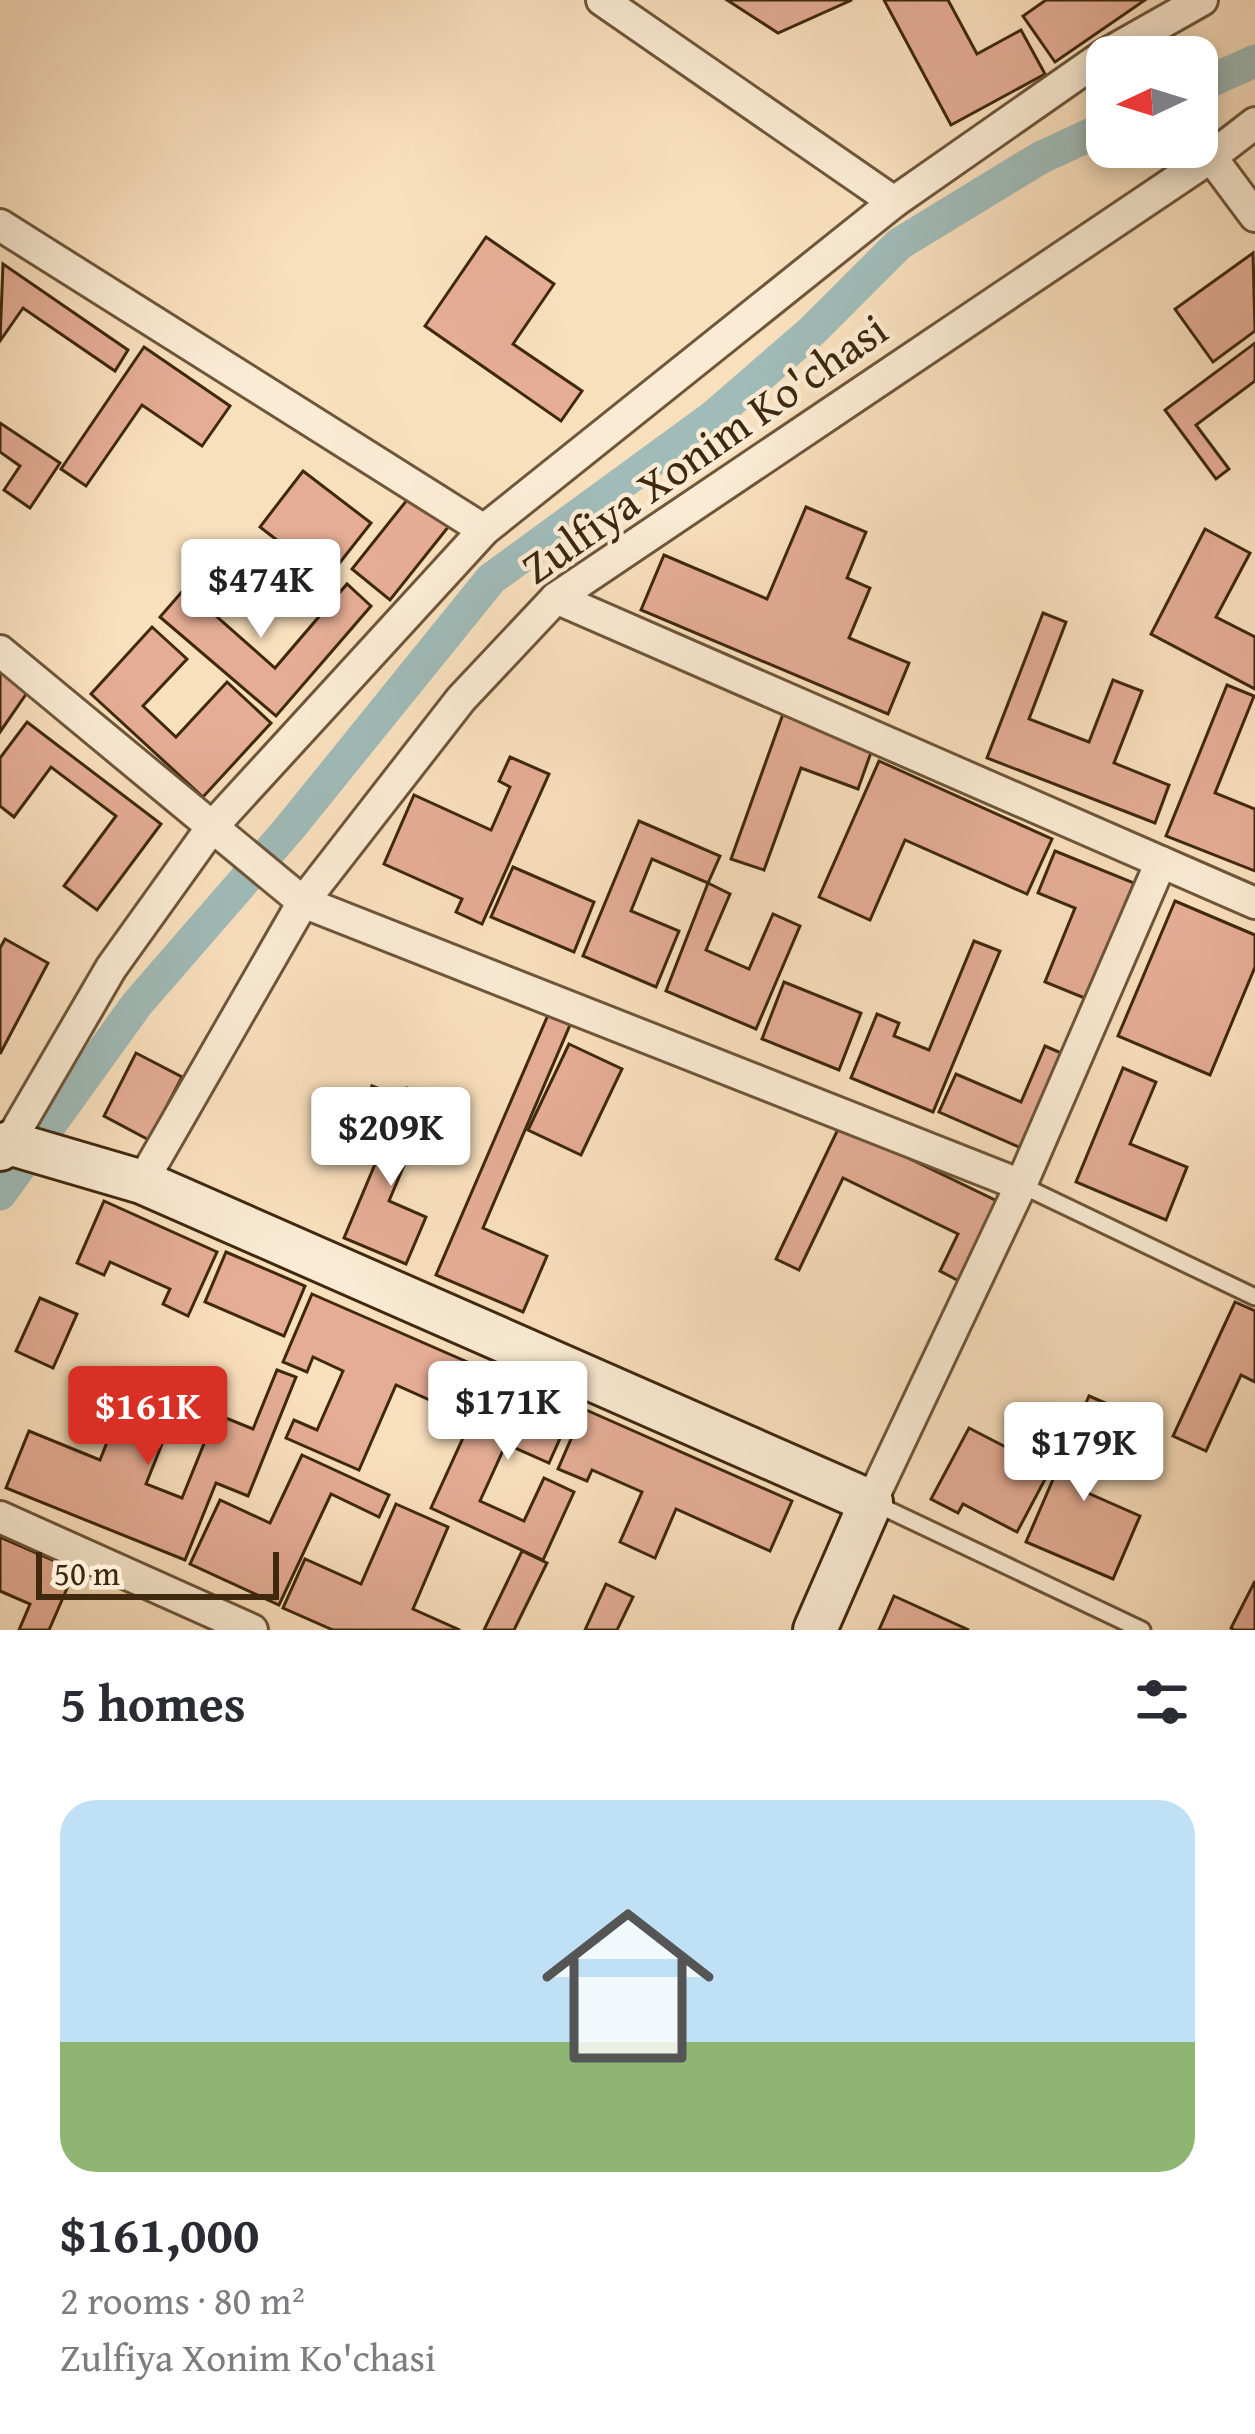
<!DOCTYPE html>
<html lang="en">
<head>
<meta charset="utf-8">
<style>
  :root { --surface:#fff; --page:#f7f7f7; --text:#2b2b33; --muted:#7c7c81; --line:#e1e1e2; --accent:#d93025 }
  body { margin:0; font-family:"Gentium Book Plus",serif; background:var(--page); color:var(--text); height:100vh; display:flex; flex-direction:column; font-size:45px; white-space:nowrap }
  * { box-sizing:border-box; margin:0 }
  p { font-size:39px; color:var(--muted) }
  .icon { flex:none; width:66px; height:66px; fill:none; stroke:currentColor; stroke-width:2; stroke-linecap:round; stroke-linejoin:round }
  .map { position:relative; height:1630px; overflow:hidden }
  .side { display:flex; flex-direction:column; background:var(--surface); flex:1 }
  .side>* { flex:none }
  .needle { width:78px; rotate:266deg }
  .buttons { position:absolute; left:1086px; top:36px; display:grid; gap:24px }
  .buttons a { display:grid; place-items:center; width:132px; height:132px; border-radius:24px; background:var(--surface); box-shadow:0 6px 18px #0003; font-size:60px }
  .scale { position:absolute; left:36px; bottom:30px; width:243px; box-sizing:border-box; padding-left:12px; border:6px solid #3f280e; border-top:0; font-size:33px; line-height:42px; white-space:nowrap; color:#3f280e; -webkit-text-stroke:9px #fbebd4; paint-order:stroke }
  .price { position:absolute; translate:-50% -102px; padding:0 27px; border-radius:12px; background:#fff; color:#222; font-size:39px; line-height:78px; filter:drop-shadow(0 3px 6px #0008) }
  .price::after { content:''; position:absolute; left:50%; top:72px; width:36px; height:27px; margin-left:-18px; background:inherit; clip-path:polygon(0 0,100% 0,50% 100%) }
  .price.selected { background:var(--accent); color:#fff }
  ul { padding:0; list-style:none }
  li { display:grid; align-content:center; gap:24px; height:636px; padding:0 60px }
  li+li { border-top:3px solid var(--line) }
  li span { display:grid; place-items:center; height:372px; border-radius:36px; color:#555 }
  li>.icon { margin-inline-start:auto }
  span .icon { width:216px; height:216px; fill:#fffc; stroke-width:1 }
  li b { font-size:51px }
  h2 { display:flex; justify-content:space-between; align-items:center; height:144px; padding:0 60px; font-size:51px }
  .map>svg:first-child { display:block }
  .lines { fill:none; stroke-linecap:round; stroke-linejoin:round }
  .canal { stroke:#a0bbb8; stroke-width:33 }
  .building { fill:#e5ad95; stroke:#3f280e; stroke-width:3 }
  .lane-casing { stroke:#6e563a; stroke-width:21 }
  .street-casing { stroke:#6e563a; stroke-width:36 }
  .secondary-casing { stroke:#3f280e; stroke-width:48 }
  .lane { stroke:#fbebd4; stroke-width:15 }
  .street { stroke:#fbebd4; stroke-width:30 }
  .secondary { stroke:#fbebd4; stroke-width:42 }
  .labels { text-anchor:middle; stroke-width:9; stroke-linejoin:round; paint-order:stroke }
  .street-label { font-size:45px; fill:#3f280e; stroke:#fbebd4 }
</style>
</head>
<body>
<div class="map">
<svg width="1255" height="1630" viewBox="0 0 1255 1630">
  <rect width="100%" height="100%" fill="#f9e0bd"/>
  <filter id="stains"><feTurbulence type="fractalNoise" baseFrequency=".00167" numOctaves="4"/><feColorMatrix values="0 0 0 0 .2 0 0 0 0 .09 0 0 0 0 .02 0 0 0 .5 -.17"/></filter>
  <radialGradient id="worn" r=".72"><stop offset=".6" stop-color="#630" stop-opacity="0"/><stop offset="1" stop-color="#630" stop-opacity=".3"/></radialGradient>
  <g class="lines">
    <g class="canal">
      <path d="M1197,87l58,-26"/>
      <path d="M0,1194l137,-190 151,-174 203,-251 223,-163 98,-85 87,-87 141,-86 67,-31"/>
    </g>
  </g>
  <g class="building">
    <path d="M727,0h125l-74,33z"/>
    <path d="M884,0h64l29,54 44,-24 24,44 -94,51z"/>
    <path d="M1046,0h99l-90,62 -32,-46z"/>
    <path d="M486,237l68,47 -41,60 69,47 -21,30 -136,-95z"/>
    <path d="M1253,253l2,78 -42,31 -38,-53z"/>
    <path d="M3,264l125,86 -13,21 -92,-63 -23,33z"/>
    <path d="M1255,343v38l-59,44 33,44 -13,10 -51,-69z"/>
    <path d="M144,347l86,59 -28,40 -60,-41 -56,81 -25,-17z"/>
    <path d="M0,423l60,40 -30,45 -26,-18 16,-24 -20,-14z"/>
    <path d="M303,471l68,52 -44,56 -67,-52z"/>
    <path d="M411,495l38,31 -59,74 -38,-31z"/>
    <path d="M806,507l60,25 -19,46 23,10 -21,50 60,25 -21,51 -247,-104 23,-55 103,44z"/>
    <path d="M1205,529l45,24 -34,64 39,20v52l-104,-55z"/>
    <path d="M199,572l30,26 -14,17 60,53 72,-84 24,22 -95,110 -116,-99z"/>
    <path d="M1043,613l23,9 -37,97 60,23 24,-62 29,11 -28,72 55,22 -14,38 -168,-65z"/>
    <path d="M152,627l35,32 -44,47 33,31 51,-55 44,41 -68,74 -112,-103z"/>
    <path d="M0,668l31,19 -31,45z"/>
    <path d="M1227,685l27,11 -39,97 40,16v62l-89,-35z"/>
    <path d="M783,714l90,33 -15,42 -57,-21 -37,102 -33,-11z"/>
    <path d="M27,722l134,102 -64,86 -33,-24 52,-70 -65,-49 -37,50 -14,-11v-48z"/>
    <path d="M510,757l39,17 -67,150 -26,-12 6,-13 -78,-35 30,-69 77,35 19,-43 -11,-6z"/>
    <path d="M879,761l173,78 -25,55 -122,-54 -35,80 -51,-23z"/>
    <path d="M639,821l81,35 -12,27 -56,-24 -21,52 48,20 -23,56 -73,-31z"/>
    <path d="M1055,851l79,32 -47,116 -42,-17 30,-74 -37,-15z"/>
    <path d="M513,867l81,35 -20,50 -83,-35z"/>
    <path d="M708,883l22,11 -24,56 43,19 24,-55 27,12 -44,103 -90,-38z"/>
    <path d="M1175,901l80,34v32l-45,108 -92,-39z"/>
    <path d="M5,939l43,24 -48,91v-106z"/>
    <path d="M974,941l26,10 -67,161 -82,-34 26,-64 22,9 -5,13 35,14z"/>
    <path d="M784,982l77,31 -22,57 -77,-31z"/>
    <path d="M551,1008l22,10 -90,210 64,28 -24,56 -87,-37z"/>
    <path d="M569,1044l53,25 -41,86 -53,-25z"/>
    <path d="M1045,1046l23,10 -40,95 -89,-39 17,-38 65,28z"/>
    <path d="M136,1053l46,24 -33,63 -45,-24z"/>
    <path d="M1123,1068l33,14 -26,62 57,23 -21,53 -90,-38z"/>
    <path d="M372,1086l25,10 -22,50 -24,-10z"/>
    <path d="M407,1088l25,11 -43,102 37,16 -20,47 -62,-26z"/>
    <path d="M840,1125l157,76 -38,80 -19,-10 18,-37 -115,-56 -44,92 -23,-11z"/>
    <path d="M104,1201l113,51 -29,64 -25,-12 7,-15 -60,-27 -6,13 -27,-12z"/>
    <path d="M226,1252l79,34 -21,50 -79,-34z"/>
    <path d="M312,1294l169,74 -20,46 -65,-29 -37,85 -73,-32 8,-18 23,10 26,-59 -30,-14 -6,15 -24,-10z"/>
    <path d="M40,1298l37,16 -24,54 -37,-17z"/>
    <path d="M1235,1302l20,9v71l-14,-7 -35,76 -33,-15z"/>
    <path d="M495,1368l80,37 -26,58 -43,-19 -26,57 44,20 20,-43 30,14 -31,68 -112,-52z"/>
    <path d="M277,1370l19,7 -48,119 -32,-13 -31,77 -179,-72 23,-57 71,29 34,-86 48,20 -36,90 36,14 34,-84 37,15z"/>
    <path d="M1089,1396l28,12 -36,82 59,26 -27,63 -87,-37z"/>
    <path d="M584,1409l208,92 -22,50 -94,-42 -21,49 -35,-16 22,-50 -50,-22 -5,11 -29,-12z"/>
    <path d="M969,1428l81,42 -33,62 -54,-28 -5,9 -27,-14z"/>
    <path d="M302,1455l87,40 -10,22 -48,-23 -52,111 -89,-41 30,-64 50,23z"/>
    <path d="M396,1504l52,23 -35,82 47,21h-127l-50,-22 22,-49 56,25z"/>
    <path d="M0,1537l75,33 -26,60h-30l11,-26 -30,-13z"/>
    <path d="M522,1551l25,12 -33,67h-30z"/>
    <path d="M1255,1581v49h-21l-3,-2z"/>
    <path d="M606,1584l27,13 -16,33h-32z"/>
    <path d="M894,1596l75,34h-90z"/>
  </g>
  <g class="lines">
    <defs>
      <g id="lane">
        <path d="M1021,1185l234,112"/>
        <path d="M874,1503l268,127"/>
      </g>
      <g id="street">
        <path d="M602,0l292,202"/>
        <path d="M1211,157l44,59"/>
        <path d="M0,225l484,305"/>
        <path d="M556,598l699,305"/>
        <path d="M0,651l303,251 718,283 -150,317"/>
        <path d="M9,1143l102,-175 101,-141 272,-297 410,-328 209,-146 99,-56"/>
        <path d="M142,1182l161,-280 158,-203 95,-101 655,-441 44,-34"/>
        <path d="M1021,1185l140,-323"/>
        <path d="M0,1517l252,113"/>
      </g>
      <path id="secondary" d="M0,1149l9,-6 133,39 729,320 -56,128"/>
    </defs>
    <use href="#lane" class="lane-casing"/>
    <use href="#street" class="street-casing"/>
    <use href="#secondary" class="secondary-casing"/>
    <use href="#lane" class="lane"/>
    <use href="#street" class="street"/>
    <use href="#secondary" class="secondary"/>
  </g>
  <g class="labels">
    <g class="street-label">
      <text transform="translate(704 448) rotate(-35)" y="16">Zulfiya Xonim Ko'chasi</text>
    </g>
  </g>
  <rect width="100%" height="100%" filter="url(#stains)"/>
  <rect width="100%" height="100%" fill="url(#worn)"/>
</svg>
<div class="buttons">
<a><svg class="needle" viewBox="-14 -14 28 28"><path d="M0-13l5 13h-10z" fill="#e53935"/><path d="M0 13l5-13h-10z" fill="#7c7c81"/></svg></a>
</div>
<div class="scale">50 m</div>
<b class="price" style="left:261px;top:641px">$474K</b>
<b class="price" style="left:391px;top:1189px">$209K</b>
<b class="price" style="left:508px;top:1463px">$171K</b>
<b class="price selected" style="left:148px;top:1468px">$161K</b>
<b class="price" style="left:1084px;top:1504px">$179K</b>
</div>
<section class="side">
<h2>5 homes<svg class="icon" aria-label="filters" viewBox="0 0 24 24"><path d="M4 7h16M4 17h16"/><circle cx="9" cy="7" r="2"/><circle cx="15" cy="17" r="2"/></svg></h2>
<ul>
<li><span style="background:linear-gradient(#bfe0f5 65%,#8fb573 0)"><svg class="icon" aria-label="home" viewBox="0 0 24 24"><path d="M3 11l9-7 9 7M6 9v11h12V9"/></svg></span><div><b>$161,000</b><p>2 rooms · 80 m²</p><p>Zulfiya Xonim Ko'chasi</p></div></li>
</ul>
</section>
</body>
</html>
